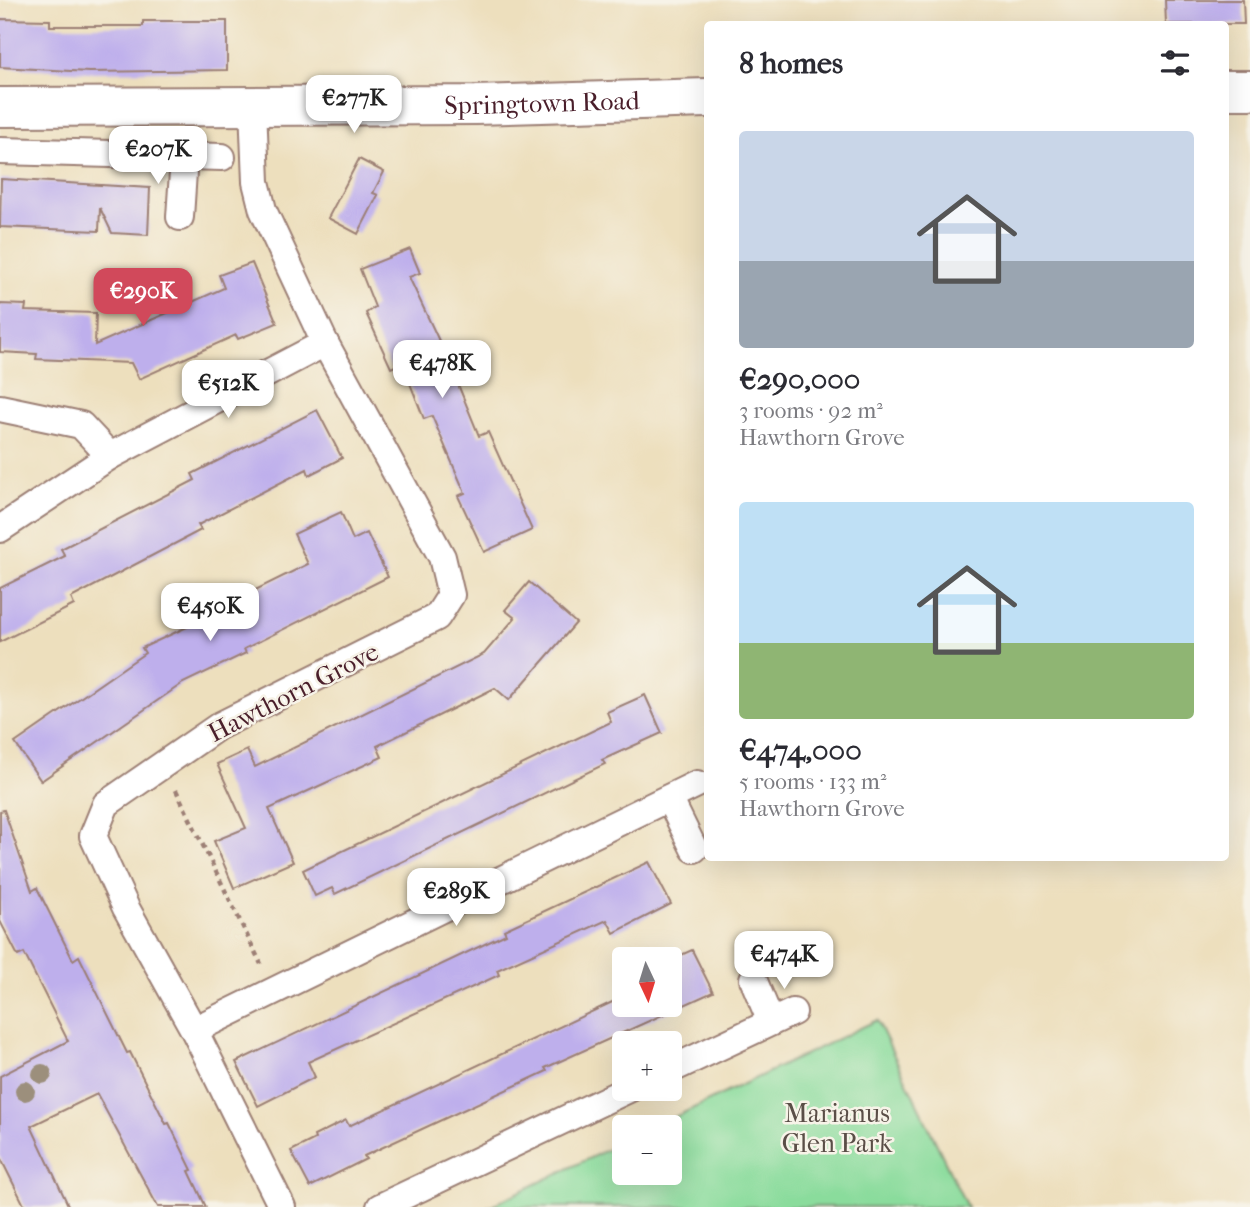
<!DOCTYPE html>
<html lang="en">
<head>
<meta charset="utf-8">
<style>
  :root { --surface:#fff; --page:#f2f2f3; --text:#2b2b33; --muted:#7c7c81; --accent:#d1495b }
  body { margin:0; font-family:"IM FELL French Canon",serif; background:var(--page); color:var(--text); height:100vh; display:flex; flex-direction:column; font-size:26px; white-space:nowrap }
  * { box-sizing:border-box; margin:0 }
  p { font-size:23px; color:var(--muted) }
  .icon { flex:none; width:38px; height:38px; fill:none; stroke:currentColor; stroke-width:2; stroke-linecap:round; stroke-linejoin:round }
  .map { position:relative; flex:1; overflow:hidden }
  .panel { position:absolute; left:704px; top:21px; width:525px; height:840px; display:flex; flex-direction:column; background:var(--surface); border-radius:7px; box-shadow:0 7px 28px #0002 }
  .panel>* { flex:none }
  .needle { width:46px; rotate:176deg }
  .tools { position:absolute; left:612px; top:947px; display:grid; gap:14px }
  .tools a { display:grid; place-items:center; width:70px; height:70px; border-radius:7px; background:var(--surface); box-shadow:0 7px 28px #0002; font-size:35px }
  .price { position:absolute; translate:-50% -60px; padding:0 16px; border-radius:14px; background:#fff; color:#222; font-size:23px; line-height:46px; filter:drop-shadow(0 2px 4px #0008) }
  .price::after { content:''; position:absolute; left:50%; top:42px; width:21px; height:16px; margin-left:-10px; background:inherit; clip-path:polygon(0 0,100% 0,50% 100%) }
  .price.selected { background:var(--accent); color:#fff }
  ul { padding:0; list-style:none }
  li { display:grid; align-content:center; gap:14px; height:371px; padding:0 35px }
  li span { display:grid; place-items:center; height:217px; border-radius:7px; color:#555 }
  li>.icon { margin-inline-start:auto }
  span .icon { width:126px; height:126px; fill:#fffc; stroke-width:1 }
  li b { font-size:30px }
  h2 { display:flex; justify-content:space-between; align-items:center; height:84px; padding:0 35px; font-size:30px }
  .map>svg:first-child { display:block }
  .green { fill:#8adc9c; stroke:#6a7e64; stroke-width:2 }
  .building { fill:#beafec }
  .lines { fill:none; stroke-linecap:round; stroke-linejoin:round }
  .street-casing { stroke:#9c7f74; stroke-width:30 }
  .secondary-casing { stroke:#9c7f74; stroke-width:42 }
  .path { stroke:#9c7f74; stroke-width:4.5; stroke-dasharray:5 5; stroke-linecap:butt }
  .street { stroke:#fff; stroke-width:26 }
  .secondary { stroke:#fff; stroke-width:38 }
  .tree { fill:#9c8f7c }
  .labels { text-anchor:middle; stroke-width:5; stroke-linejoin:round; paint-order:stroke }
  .street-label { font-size:26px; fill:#4a1f2b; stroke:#f7f3e8 }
  .park-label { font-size:26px; fill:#5a4e47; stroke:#f7f3e8 }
</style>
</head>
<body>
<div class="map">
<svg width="1250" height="1207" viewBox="0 0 1250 1207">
  <rect width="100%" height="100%" fill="#f7f3e8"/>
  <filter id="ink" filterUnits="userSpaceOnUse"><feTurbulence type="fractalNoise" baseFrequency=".0143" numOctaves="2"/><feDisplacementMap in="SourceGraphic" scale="14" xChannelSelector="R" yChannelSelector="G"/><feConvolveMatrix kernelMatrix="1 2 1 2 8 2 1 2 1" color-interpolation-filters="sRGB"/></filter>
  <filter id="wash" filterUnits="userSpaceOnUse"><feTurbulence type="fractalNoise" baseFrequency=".00686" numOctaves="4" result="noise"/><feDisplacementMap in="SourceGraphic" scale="28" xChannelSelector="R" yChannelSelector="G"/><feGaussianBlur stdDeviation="1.57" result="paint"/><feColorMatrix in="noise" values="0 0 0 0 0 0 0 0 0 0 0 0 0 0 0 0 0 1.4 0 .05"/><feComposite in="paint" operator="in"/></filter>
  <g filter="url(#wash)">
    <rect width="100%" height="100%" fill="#eddfbd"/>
    <path class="green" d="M877,1020l90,187h-479l137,-66v31h45v-45h-16z"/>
    <g id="blocks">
      <g class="building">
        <path d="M1165,0h78l1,24h-78z"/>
        <path d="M0,19l50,1v6h93v-5h84v49l-138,2 -89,-5z"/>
        <path d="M359,159l25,13 -11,21 5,2 -20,39 -30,-16z"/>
        <path d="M1,179l149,9 -2,47 -36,-2 -12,-25 -1,23 -99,-4z"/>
        <path d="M410,249l10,24 -11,4 39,83 31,76 9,-4 44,98 -48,22 -26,-56 7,-3 -33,-77 -8,3 -22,-56 -11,5 -25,-55 9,-6 -15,-38z"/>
        <path d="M252,263l25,60 -39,16 -2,-4 -97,44 -8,-16 -95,-4 1,-5 -37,-2v-48l26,1 -1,6 71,2 -1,32 129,-57 -5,-13z"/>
        <path d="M317,410l25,48 -33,17 -2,-6 -109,56 3,5 -130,68 3,7 -74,37v-54l65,-32 -4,-7 134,-69 -3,-6z"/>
        <path d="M341,512l12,28 14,-7 21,44 -144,72 2,4 -63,30 -142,98 -26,-38 130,-90 -3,-5 103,-48 -2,-4 65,-32 -14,-30z"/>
        <path d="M529,582l47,41 -67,77 -14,-12 -118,58 5,11 -113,52 24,53 -59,26 -20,-47 32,-13 -29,-64 30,-14 8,17 229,-113 31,-36 -10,-8z"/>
        <path d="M645,695l17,38 -60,27 3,4 -270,130 -3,-6 -17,8 -12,-26 308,-148 -4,-10z"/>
        <path d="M4,810l28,81 5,-3 36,72 6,-4 48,97 3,-1 36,72 3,-1 23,47 -3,1 17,36h-48l-61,-113 -66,32 38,81h-44l-25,-50v-81l68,-35 -44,-88 -6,3 -18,-35v-110z"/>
        <path d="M649,862l22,42 -57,29 -7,-13 -110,50 2,5 -191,87 7,15 -57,29 -22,-44 270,-128 -2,-4z"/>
        <path d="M692,950l21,42 -168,76 2,3 -183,85 2,3 -56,28 -19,-36 24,-12 -1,-3 32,-16 3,6 274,-129 2,7h45v-44z"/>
      </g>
    </g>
  </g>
  <g filter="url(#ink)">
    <use href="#blocks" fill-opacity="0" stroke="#9c7f74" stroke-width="2"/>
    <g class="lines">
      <defs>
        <g id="street">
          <path d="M253,106l3,76 7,28 62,133 117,214 9,38 -14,22 -218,109 -113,78 -13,32 33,72 68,122 88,177"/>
          <path d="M0,151l222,6"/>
          <path d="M180,217l4,-60"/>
          <path d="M0,408l81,17 29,31"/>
          <path d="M0,529l110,-73 215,-113"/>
          <path d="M669,798l25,51"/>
          <path d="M753,979l18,43"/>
          <path d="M194,1030l503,-246"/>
          <path d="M670,1070l123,-58"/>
          <path d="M380,1207l251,-119"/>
        </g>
        <g id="secondary">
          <path d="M1225,90h25"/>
          <path id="s1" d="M0,107l476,-2 231,-7"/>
        </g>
      </defs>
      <use href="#street" class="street-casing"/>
      <use href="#secondary" class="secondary-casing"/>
      <path class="path" d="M176,790l85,174"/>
      <use href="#street" class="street"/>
      <use href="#secondary" class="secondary"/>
    </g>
    <g class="tree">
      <circle cx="42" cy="1074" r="10"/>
      <circle cx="25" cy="1091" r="10"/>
    </g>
  </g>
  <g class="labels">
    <g class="street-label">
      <text dy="9" stroke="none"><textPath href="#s1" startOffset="542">Springtown Road</textPath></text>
      <text transform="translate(293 692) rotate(-27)" y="9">Hawthorn Grove</text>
    </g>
    <g class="park-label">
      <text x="837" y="1122">Marianus<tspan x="837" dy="30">Glen Park</tspan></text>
    </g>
  </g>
</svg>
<div class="tools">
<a><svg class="needle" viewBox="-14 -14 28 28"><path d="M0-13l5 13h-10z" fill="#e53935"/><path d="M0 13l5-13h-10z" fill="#7c7c81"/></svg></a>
<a>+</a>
<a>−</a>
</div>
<b class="price" style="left:354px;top:135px">€277K</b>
<b class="price" style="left:158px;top:186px">€207K</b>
<b class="price selected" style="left:143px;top:328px">€290K</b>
<b class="price" style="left:442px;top:400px">€478K</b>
<b class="price" style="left:228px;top:420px">€512K</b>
<b class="price" style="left:210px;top:643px">€450K</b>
<b class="price" style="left:456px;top:928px">€289K</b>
<b class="price" style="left:784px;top:991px">€474K</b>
<section class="panel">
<h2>8 homes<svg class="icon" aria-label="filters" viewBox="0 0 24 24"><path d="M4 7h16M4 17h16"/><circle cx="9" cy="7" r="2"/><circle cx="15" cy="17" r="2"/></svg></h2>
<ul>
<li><span style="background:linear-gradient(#c9d6e8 60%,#9aa5b1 0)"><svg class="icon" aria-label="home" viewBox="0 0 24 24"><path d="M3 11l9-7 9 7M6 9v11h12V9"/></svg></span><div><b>€290,000</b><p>3 rooms · 92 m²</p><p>Hawthorn Grove</p></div></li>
<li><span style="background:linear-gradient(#bfe0f5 65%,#8fb573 0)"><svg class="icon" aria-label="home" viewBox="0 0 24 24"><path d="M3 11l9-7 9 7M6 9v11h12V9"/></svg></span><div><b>€474,000</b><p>5 rooms · 133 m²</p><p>Hawthorn Grove</p></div></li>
</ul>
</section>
</div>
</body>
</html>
